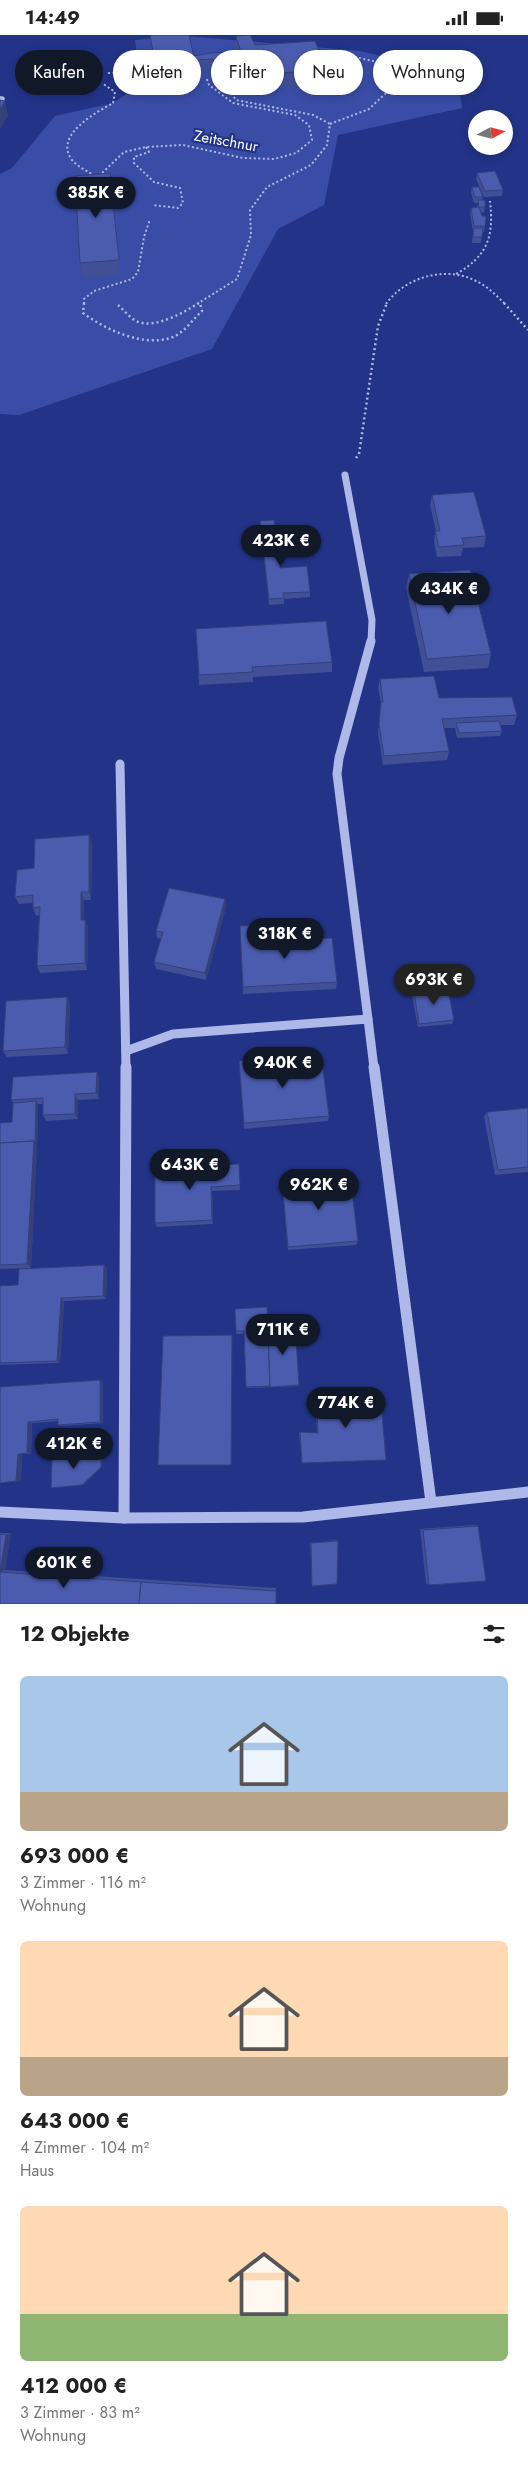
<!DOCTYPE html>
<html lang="de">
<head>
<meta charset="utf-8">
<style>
  :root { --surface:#fff; --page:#f6f6f6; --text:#222; --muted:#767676; --accent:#111827 }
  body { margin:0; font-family:Jost,sans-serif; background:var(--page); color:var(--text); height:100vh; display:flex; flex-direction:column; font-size:19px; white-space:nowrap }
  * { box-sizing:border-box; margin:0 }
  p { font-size:16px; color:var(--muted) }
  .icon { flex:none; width:28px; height:28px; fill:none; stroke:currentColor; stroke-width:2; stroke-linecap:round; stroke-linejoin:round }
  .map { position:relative; height:1569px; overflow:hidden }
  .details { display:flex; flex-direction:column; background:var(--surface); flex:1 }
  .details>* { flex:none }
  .banner { position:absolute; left:15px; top:15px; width:499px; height:45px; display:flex; gap:10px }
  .needle { width:32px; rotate:83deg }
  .controls { position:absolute; left:468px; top:75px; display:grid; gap:10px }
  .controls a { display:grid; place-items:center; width:45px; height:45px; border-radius:50%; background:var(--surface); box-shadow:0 2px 8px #0003; font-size:25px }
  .price { position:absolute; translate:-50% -42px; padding:0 11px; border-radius:18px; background:var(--accent); color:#fff; font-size:16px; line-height:32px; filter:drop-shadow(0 1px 2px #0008) }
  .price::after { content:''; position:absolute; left:50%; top:30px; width:15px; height:11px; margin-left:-8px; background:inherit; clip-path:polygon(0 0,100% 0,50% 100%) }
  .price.current { background:#222; color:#fff }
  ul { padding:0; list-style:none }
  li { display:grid; align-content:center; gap:10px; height:265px; padding:0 20px }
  li span { display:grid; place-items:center; height:155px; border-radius:8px; color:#555 }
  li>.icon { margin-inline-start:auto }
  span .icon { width:90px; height:90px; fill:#fffc; stroke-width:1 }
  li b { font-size:21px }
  h2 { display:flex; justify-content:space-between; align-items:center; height:60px; padding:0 20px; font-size:21px }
  .tag { padding:0 18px; border-radius:22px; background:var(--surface); box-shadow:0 2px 8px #0003; font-size:18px; line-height:45px }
  .tag.current { background:var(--accent); color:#fff }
  .status { display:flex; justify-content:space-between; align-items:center; height:35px; padding:0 25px; background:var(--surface); direction:ltr }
  .status svg { height:14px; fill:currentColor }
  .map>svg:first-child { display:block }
  .green { fill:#3a4da6 }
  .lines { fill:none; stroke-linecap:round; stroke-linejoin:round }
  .path-far1 { stroke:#aeb8e9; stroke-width:2; stroke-dasharray:2 2.5; stroke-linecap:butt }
  .path { stroke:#aeb8e9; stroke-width:2.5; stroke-dasharray:2 3; stroke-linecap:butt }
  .minor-far3 { stroke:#aeb8e9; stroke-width:5.5 }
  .minor-far2 { stroke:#aeb8e9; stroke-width:7 }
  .minor-far1 { stroke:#aeb8e9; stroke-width:9 }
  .minor { stroke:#aeb8e9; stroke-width:11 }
  .wall { fill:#404f96 }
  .shaded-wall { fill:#34407a }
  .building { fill:#4b5caf; stroke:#34407a }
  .labels { text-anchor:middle; stroke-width:4.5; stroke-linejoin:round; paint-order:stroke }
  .far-street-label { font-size:15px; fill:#fff; stroke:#233387 }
</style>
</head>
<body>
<div class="status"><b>14:49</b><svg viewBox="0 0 49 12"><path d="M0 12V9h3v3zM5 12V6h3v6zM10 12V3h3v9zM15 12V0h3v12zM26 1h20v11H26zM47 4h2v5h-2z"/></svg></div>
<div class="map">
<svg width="528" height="1569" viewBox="0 0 528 1569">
  <rect width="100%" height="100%" fill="#233387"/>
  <path class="green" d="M187,1l173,15 97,23 5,34 -124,27 -14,70 -46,24 -66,120 -193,66 -19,-1v-240l12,-6 43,-52 58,-13 28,-19 -6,-44z"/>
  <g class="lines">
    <g class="path-far1">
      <path d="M108,38l52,-2"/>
      <path d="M226,51l10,14 77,15 17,9"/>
      <path d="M146,112l3,5 -15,5v6l20,19 26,6 3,15 -5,5 -25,-3"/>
      <path d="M95,141c-8,-5 -17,-9 -23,-16 -19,-25 25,-48 41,-57l2,-11 -13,-9"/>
      <path d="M99,141l25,-24 22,-5 37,-2 60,13 31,1 22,-6 16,-13 -3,-15 -14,-10 -62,-12 -24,-18 -3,-8"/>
      <path d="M456,239c32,-18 38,-38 34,-73"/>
      <path d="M84,269v-5l10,-8 38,-12 6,-7 6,-35 6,-18"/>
      <path d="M197,269l40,-25 14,-44 -1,-25 17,-23 44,-22 16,-20 3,-21 39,-15 32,-30 -6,-13 -58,-13h-19"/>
      <path d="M386,269c19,-27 59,-38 88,-24 12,5 22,15 31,24"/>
    </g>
    <g class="path">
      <path d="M84,268l-1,10c23,17 62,35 90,24 12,-5 20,-18 29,-26l-2,-8"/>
      <path d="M504,268l24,27"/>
      <path d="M118,270c6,5 11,12 18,16 19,9 48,-9 63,-18"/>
      <path d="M356,423l3,-4 19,-128 9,-23"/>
    </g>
    <path class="minor-far3" d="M0,64h2"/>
    <path class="minor-far2" d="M345,440l27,145 -1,22"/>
    <g class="minor-far1">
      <path d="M120,729l6,304"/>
      <path d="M368,984l-31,-245 2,-16 32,-117"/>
      <path d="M126,1016l47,-17 195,-15 6,49"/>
    </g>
    <g class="minor">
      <path d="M374,1032l57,435"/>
      <path d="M0,1477l124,6 179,-1 225,-25"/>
      <path d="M124,1483l2,-451"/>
    </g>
  </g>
  <g class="wall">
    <path d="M150,0l44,21 43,-4 -1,-16 19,9 72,24 -1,15 -78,7 -6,-21 -13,1 2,4v11l-6,3 -8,-5 -4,-14 -17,1 1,9 -39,3 -7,-34z"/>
    <path d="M110,138l10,102 -37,3 -3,-15z"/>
    <path d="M477,138l26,17 -1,6 -18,1 -8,-18z"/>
    <path d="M472,152l11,10 -1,3 3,7 -1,6 -4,-1 2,4h4l-2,16h-2l-1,11h-9l1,-11 -3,-18 1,-6 6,-1 1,-4h-4l-3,-10z"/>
    <path d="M432,460l54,41 -2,11 -21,1 -2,8 -24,1 -3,-15 1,-11h1l-6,-26z"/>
    <path d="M260,486l20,47 30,24v5l-26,2v5l-15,1z"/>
    <path d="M409,539l82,80 -3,14 -64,4 -18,-84z"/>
    <path d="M196,594l136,33v10l-79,5v5l-54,3z"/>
    <path d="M380,644l59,19 78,17 -3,10h-14l2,6 -2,5 -43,2 -2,-10h-11l5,23 -2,9 -64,5 -5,-32 3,-30 -3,-15z"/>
    <path d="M92,809l-1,56h-7v20l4,7 -1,43 -47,3 -3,-7 2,-51 -3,1 -3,-8v-5l-14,1 -4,-7 19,-29z"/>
    <path d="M225,864l1,8 -20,73 -50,-11 -2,-7 7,-23 -4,-1 -1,-7z"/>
    <path d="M240,891l25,15 72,41 -1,7 -93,5z"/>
    <path d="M414,957l40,28 -2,4 -34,3 -6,-31z"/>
    <path d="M67,962l3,7 -2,50 -61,3 -4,-6z"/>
    <path d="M239,1026l90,55 -1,5 -84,8z"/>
    <path d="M99,1043v21l-21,1v19l-32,2 -3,-6v-11h-5l-1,43 -6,121 -31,1v-146l12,-1 1,-19 -2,-3z"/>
    <path d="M528,1073v64l-33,3 -11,-58 3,-5z"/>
    <path d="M239,1129l1,26 -28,1 1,33 -56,3 -2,-4z"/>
    <path d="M282,1145l76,61 -2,4 -68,5 -6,-65z"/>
    <path d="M104,1230l3,4 -1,30 -42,2 -4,62 -60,2v-79l18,-1z"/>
    <path d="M268,1290l31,60v1l-52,2 -3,-54h-8v-3z"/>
    <path d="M103,1347v41l-41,3 -4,-1v-4l-26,2 -1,31h-9l-1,27 -21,2v-96z"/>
    <path d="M316,1358l70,67 -84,3 -3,-30 1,-1 17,1 -2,-39z"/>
    <path d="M474,1490l4,1 -49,59 -3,-2 -6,-54z"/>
    <path d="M0,1498h11l-6,37 271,18v3l-276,13z"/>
    <path d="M337,1505l1,1 -26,45 -2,-43z"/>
  </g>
  <g class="shaded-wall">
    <path d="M231,40v11l-6,3 -1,-11z"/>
    <path d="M5,66l3,15 -8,14v-20z"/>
    <path d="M89,800l3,9 -1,56 -2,-8z"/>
    <path d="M81,857l3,8v27l-3,-7z"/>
    <path d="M225,864l1,8 -20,73 -1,-7z"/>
    <path d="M85,885l3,7 -1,43 -2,-7z"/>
    <path d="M67,962l3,7 -2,50 -3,-7z"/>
    <path d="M97,1037l2,6v21l-3,-6z"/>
    <path d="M75,1059l3,6v19l-3,-5z"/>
    <path d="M36,1066l2,3 -1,43 -6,121 -4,-4z"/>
    <path d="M211,1152l1,4 1,33 -1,-4z"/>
    <path d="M104,1230l3,4 -1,30 -3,-3z"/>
    <path d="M61,1263l3,3 -4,62 -3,-2z"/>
    <path d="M232,1300v130h-1z"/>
    <path d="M100,1345l3,2v41l-3,-1z"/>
    <path d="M28,1387l4,1 -1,31 -4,-1z"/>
    <path d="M18,1419h4l-1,27h-5z"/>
    <path d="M101,1419l2,1 -1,12 -18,18h-2z"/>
    <path d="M11,1498l-6,37 -5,2 6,-37z"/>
  </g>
  <g class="building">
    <path d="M150,0h39l7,30 -40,3z"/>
    <path d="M250,0l5,10 60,-4 12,28 -79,7 -12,-40z"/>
    <path d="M240,17l3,7 -17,2 5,14 -7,3 -8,-5 -3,-14 -18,1 -1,-4 17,-3z"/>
    <path d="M0,65l5,1 -5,9z"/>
    <path d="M495,136l8,19 -18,1 -8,-18z"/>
    <path d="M110,138l9,87 -39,3 -5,-87z"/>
    <path d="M472,152h7l4,10h-8z"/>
    <path d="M478,165h7v7h-6z"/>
    <path d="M479,172l3,9h4l-1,10h-11l-3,-18z"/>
    <path d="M474,193h9l-1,9h-9z"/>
    <path d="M474,457l12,44 -24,2 2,7 -25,2 -4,-16h5l-8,-36z"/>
    <path d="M274,485l6,48 27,-2 3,26 -27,1 1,5 -15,1 -9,-78z"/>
    <path d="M470,535l21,84 -64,5 -18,-85z"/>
    <path d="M326,586l6,41 -80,5 1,5 -54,3 -3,-46z"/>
    <path d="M434,641l5,22 73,-1 5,18 -75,4 7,32 -65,5 -5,-32 2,-22h2l-3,-23z"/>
    <path d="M499,686l3,10 -43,2 -3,-10z"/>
    <path d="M89,800v57h-8v28h4v43l-48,3 3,-59 -7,1v-13l-18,2 2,-27 17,-2 1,-29z"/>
    <path d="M169,853l56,11 -20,74 -51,-11 9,-30 -7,-1z"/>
    <path d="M264,890l1,16 67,-3 5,44 -94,5 -3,-61z"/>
    <path d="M448,954l6,31 -35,4 -5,-32z"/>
    <path d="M67,962l-2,50 -62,4 3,-50z"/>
    <path d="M321,1019l8,62 -85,7 -5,-62z"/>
    <path d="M97,1037l-1,21 -21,1v20l-32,1v-17l-32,2 2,-23z"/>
    <path d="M36,1066l-1,43 -1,-3 -34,2v-20l12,-1 1,-19z"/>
    <path d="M528,1073v59l-30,3 -11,-58z"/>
    <path d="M34,1106l-7,123 -27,1v-122z"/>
    <path d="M239,1129l1,21 -29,2 1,33 -57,3v-54z"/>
    <path d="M350,1140l8,66 -70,6 -6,-67z"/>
    <path d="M104,1230l-1,31 -42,2 -4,63 -57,2v-77l18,-1 1,-16z"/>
    <path d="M267,1272l3,79 -24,1 -2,-56h-8l-1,-22z"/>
    <path d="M295,1289l4,61 -29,2 -2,-62z"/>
    <path d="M232,1300l-1,130h-73l5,-129z"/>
    <path d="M100,1345v42l-42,3v-6l-30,3 -1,31 -9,1 -2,27 -16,2v-96z"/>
    <path d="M380,1356l6,69 -84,3 -2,-31 18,1 -2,-40z"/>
    <path d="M101,1419v13l-19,18 -31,3 1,-30z"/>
    <path d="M478,1491l8,55 -57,4 -6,-55z"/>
    <path d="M0,1499l6,1 -6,37 141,10 -2,22h-139z"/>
    <path d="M338,1506l-1,43 -25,2 -1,-43z"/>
    <path d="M141,1547l135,9v13h-137z"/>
  </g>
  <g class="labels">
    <g class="far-street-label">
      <text transform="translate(226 106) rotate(10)" y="5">Zeitschnur</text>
    </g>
  </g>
</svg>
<div class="controls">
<a><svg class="needle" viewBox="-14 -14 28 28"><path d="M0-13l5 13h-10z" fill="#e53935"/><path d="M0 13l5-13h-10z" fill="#767676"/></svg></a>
</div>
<b class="price" style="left:96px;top:184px">385K €</b>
<b class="price" style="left:281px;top:532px">423K €</b>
<b class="price" style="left:449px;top:580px">434K €</b>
<b class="price" style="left:285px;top:925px">318K €</b>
<b class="price current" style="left:434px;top:971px">693K €</b>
<b class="price" style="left:283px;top:1054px">940K €</b>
<b class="price" style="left:190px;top:1156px">643K €</b>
<b class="price" style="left:319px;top:1176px">962K €</b>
<b class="price" style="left:283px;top:1321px">711K €</b>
<b class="price" style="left:346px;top:1394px">774K €</b>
<b class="price" style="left:74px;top:1435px">412K €</b>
<b class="price" style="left:64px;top:1554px">601K €</b>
<div class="banner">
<a class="tag current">Kaufen</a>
<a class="tag">Mieten</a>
<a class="tag">Filter</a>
<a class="tag">Neu</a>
<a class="tag">Wohnung</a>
</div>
</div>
<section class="details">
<h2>12 Objekte<svg class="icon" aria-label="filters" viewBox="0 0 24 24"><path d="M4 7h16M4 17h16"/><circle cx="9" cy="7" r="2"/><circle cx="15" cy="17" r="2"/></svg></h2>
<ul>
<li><span style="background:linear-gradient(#a9c7e8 75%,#b9a48a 0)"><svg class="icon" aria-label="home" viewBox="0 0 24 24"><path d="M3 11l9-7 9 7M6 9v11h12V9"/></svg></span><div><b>693 000 €</b><p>3 Zimmer · 116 m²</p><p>Wohnung</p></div></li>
<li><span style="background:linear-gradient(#ffd9b3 75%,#b9a48a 0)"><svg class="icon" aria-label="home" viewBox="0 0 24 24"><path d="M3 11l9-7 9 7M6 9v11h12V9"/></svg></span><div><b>643 000 €</b><p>4 Zimmer · 104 m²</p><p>Haus</p></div></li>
<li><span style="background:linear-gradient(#ffd9b3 70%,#8fb573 0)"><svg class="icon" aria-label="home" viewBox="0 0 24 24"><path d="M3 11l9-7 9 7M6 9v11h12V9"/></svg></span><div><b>412 000 €</b><p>3 Zimmer · 83 m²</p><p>Wohnung</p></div></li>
</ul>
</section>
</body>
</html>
